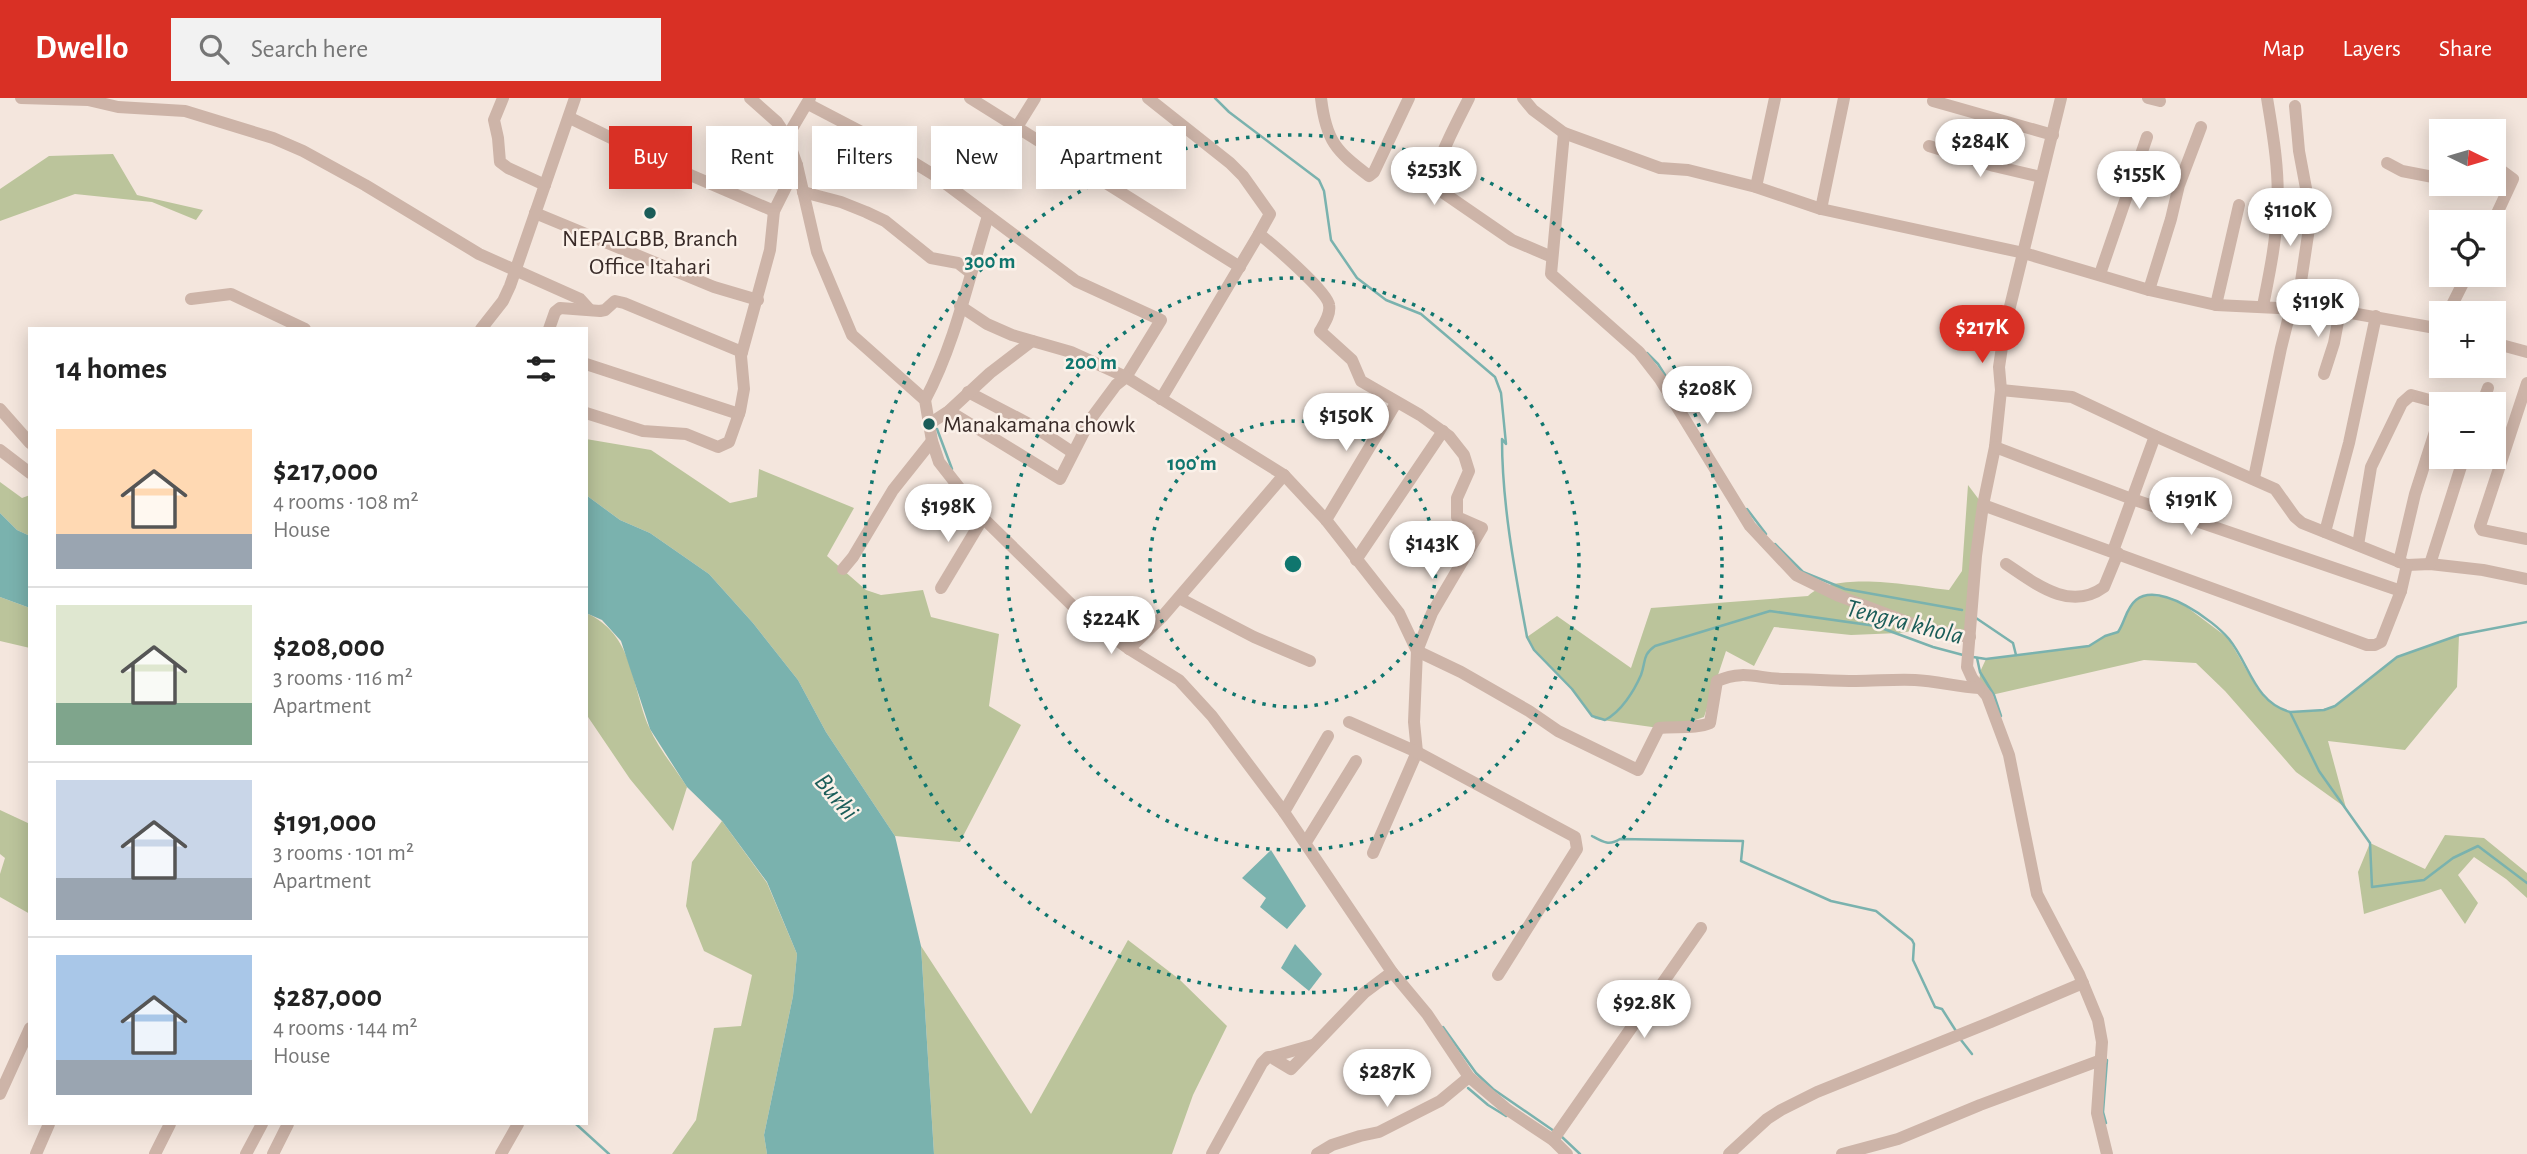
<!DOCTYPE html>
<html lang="en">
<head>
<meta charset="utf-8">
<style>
  :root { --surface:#fff; --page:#f2f2f2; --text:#222; --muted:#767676; --line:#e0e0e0; --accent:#d93025 }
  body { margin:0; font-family:"Alegreya Sans",sans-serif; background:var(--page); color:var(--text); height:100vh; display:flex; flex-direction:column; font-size:26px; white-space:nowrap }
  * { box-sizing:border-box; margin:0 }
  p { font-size:23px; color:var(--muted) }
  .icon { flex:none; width:38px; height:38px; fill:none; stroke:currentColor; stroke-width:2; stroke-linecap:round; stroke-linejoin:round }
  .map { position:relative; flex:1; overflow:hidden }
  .details { position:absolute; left:28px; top:229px; width:560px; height:798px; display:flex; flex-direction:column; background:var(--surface); border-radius:0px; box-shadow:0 4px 18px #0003 }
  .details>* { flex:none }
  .guide { position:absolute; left:609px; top:28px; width:665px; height:63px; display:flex; gap:14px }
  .needle { width:46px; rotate:95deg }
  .fabs { position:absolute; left:2429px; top:21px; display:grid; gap:14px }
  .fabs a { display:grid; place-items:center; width:77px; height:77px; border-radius:0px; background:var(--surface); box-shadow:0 4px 18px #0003; font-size:35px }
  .price { position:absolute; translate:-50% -60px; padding:0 16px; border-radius:24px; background:#fff; color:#222; font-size:23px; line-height:46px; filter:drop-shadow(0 2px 4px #0008) }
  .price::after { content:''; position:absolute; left:50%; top:42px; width:21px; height:16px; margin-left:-10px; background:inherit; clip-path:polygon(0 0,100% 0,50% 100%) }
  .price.on { background:var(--accent); color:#fff }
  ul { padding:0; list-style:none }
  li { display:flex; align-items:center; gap:21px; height:175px; padding:0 28px }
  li+li { border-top:2px solid var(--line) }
  li span { display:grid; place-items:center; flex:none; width:196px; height:140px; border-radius:0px; color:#555 }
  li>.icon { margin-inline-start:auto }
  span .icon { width:84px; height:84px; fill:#fffc; stroke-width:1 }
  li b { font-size:30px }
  h2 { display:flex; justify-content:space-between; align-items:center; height:84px; padding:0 28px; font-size:30px }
  .pill { padding:0 24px; border-radius:0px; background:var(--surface); box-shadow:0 4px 18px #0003; font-size:24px; line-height:63px }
  .pill.on { background:var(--accent); color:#fff }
  header { display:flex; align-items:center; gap:42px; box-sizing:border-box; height:98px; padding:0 35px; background:var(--accent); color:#fff }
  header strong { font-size:33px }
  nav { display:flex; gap:38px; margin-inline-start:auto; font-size:24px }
  .search { width:490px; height:63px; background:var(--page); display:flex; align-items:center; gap:18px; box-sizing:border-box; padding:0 24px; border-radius:0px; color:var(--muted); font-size:26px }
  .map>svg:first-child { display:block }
  .green { fill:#bbc49b }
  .water { fill:#7ab2ae }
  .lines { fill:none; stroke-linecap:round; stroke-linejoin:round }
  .stream { stroke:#7ab2ae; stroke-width:2.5 }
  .minor { stroke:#cdb4a8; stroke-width:12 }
  .ring { fill:none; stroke:#0f766e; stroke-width:3.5; stroke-dasharray:3.5 7 }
  .poi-dot { fill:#1b5d59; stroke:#fbf1e9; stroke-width:2.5 }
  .labels { text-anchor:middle; stroke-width:5; stroke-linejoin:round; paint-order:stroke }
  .poi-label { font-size:24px; fill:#392b28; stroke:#fbf1e9 }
  .water-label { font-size:26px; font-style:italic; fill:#1b5d59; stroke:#fbf1e9 }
  .centre { fill:#0f766e; stroke:#fbf1e9; stroke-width:3.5 }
  .ring-label { font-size:21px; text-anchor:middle; font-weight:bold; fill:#0f766e; stroke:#fbf1e9; stroke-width:5; stroke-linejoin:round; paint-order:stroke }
</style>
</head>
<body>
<header>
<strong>Dwello</strong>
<div class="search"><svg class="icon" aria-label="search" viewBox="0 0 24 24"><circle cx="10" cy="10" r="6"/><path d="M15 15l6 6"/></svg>Search here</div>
<nav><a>Map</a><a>Layers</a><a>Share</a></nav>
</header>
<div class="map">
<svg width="2527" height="1056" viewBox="0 0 2527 1056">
  <rect width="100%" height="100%" fill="#f4e6dd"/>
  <g class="green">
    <path d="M113,56l24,41 66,15 -7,10 -44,-18 -77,-8 -75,27v-32l49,-33z"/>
    <path d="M586,341l65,11 79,53 27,-6 2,-28 95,39 -27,48 39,34 15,5 42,-5 8,27 68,17 -10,72 32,19 -61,117 -65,-6 -69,-104 -28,-52 -45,-57 -44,-49 -59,-41 -30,-13 -34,-25z"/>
    <path d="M0,384l22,16 8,-3v41l-13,-6 -17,-17z"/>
    <path d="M1968,387l15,20 -13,132 -44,-8 -27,4 -48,2 -77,-8 -20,39 -28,-15 -22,66 -23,8 -22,3 -64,-9 -23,-30 -38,-39 -7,-13 30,-21 74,52 20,-60 157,-12c27,-26 104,-10 141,-6l13,-19z"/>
    <path d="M2145,497l26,3 9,4 48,36 29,50 8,10 11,8 14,6h21l24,-6 62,-49 62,-22 -2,52 -52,63 -77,-9 18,67 -50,-36 -71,-81 -29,-28 -52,-3 -157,36 -8,-8 1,-16 6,-13 103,-13 16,-10 13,-4 14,-29z"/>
    <path d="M0,499l30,11v40l-30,-7z"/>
    <path d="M586,515c48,21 45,72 63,114 9,21 26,41 38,60l-14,44 -43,-52 -44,-65z"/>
    <path d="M0,712l30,14v90l-30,-17v-23l5,-16 -5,-4z"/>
    <path d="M722,723l45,62 30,71 -4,42 -29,139 3,19h-95l24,-34 18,-92 27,-2 11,-51 -48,-24 -18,-45 6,-44z"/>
    <path d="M2445,737l39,3 43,35v25l-21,-19 -32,-22 -16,18 20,28 -13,21 -24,-35 -77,25 -6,-42 12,-29 55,26z"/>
    <path d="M1128,842l51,39 48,47 -34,69 -21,59h-238l-13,-208 110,168z"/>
  </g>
  <g class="water">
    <path d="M586,397l34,25 30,13 59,41 44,49 45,57 28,52 69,104 26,110 13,208h-167l-3,-19 29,-139 4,-42 -30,-72 -45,-61 -35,-34 -37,-58 -29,-88 -19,-21 -16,-7z"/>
    <path d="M0,415l17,17 13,6v72l-30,-11z"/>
    <path d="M1271,752l35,56 -19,23 -27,-22 6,-9 -24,-20z"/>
    <path d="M1295,846l27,30 -13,17 -28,-23z"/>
  </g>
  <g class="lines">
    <g class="stream">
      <path d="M1215,0l14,14 90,68 5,11 7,49 26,38 29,22 35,14 74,63 6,16 5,51 -4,-5c0,66 13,133 25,198l7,13 38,39 20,27 13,4c16,-8 29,-29 36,-45 5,-13 1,-20 14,-29l115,-35 106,15 57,21 30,8"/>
      <path d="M1647,255l11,11 7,11"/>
      <path d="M937,331l15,40"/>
      <path d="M1747,411l19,25"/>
      <path d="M1775,446l28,28 42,17 117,21"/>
      <path d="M1976,520l37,25 3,12"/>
      <path d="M1973,559l13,2 103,-13 16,-10 13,-4c7,-10 8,-24 18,-32 24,-19 78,21 93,39 21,26 25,63 61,73l29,59 51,72 2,44 52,-7 29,-22 25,-12 49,37"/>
      <path d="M1977,560l3,14 14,23 7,21"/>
      <path d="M2291,614l33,-2 11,-4 62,-49 62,-22 68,-13"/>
      <path d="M1592,738c11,6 17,10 28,3l123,2 -2,20 90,40 45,10 36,29 2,4 -1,16 22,47 7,2 14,22"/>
      <path d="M1443,929l33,46 17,16 61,42"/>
      <path d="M1961,942l11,14"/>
      <path d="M1468,990l20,17 18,11"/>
      <path d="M2106,1025l-3,-11 4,-52"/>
      <path d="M576,1026l33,30"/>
      <path d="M1562,1039l18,17"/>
    </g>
    <g class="minor">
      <path d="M21,0l67,2 30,7 67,4 88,27 30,13 62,34 114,69 101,45 10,11"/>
      <path d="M503,0l-9,22 4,18 2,24 8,6 37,17"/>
      <path d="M750,0l27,24 10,15 10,28 20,87 35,83 73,65 7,41 7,21 44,56 96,94 50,37 50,31 33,36 72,96 108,160 35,42 42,63 39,33 45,30 14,14"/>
      <path d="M970,0l270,169"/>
      <path d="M1148,0l82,65 13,13 27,38 -11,20c13,10 69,58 70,71 2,9 -5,19 -9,26l32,29 9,21 59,34 29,21 15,19 5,16 -12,27v19l25,11 -50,85 -15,38 -3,71 3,30 -44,101"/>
      <path d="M1321,0c5,43 15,53 48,78l5,-4 35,-74"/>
      <path d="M1469,0c-8,17 -40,74 -34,89l77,53 40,17"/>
      <path d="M1523,0l10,12 31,23 96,35 28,2 68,17 65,22 203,44 125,37 67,15 124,6 101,18"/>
      <path d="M2061,0l-56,229 -6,40 2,23 -6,57 -12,58 -7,51 -9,111 5,11 15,18 22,59 28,139 42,80 19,46 4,22 -5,71 10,41"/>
      <path d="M2148,0l12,3"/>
      <path d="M1933,3l120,34"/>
      <path d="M808,6l69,36 57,35 142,106 85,39 -35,57 -10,8 -26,35 -30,59 -111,-68"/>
      <path d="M2295,8l4,45 12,64 -14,93"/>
      <path d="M570,20l97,47 107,46"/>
      <path d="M1017,29l18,-29"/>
      <path d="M1564,35l-13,141 88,78 21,27 90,147 46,49 43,21 87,33 44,8"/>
      <path d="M787,39l23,-39"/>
      <path d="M1929,48l65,20 47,11"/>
      <path d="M2387,65l15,8 31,6 8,-14"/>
      <path d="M1756,89l19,-89"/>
      <path d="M803,94l38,10 25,10 19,9 46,37 27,5 13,10"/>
      <path d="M1821,111l23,-111"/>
      <path d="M535,115l179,74 44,13"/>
      <path d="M2493,124l20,-43 -19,-14"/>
      <path d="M2100,176l47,-137"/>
      <path d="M2149,192l22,-71 8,-34 22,-58"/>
      <path d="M191,201l40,-5 74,35"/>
      <path d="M2216,207l23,-100"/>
      <path d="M960,208l27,18 25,11 59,17 55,25 158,98 42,45 73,93 18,38 44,21 68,39 29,20 80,39 21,-42c15,-2 38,1 51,-5l7,-42c28,-12 41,-2 69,-2 23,0 46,2 70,2 20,0 39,-2 59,-1 22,1 43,7 64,8"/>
      <path d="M2263,208c6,-31 13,-63 14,-95 3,-37 -4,-77 -10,-113"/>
      <path d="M2448,215l19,-38"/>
      <path d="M481,231l22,-28 7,-15 65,-188"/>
      <path d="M549,231l6,-17 5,-4 40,3 5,-1 10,-9 9,2 118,49"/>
      <path d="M2494,245l33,9"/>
      <path d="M586,266l153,50"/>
      <path d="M2324,276l10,-31 6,-32"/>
      <path d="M2527,285l-47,143 2,4 45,9"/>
      <path d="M2001,292l71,7 83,39 120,53 20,28 7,6 105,42 23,-1 53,6 44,9"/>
      <path d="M968,294l65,34 39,26"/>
      <path d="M1161,301l98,-165"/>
      <path d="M925,302c30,-56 44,-123 63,-184"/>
      <path d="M2482,306l6,-16"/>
      <path d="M0,311l30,34"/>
      <path d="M586,315l57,18 43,3 32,13 11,-5 11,-31 4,-22 -3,-33 29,-106 4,-39 23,-46"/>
      <path d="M929,326l20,-13 41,-38 42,-32"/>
      <path d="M1995,349l137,52 269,92"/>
      <path d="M0,352l30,23"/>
      <path d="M2254,380l27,-130 10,-40"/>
      <path d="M1983,407l384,140h8l6,-3 20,-51 6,-26"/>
      <path d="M1326,422l70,-117"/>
      <path d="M2325,434l24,-89 27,-127"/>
      <path d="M2358,447l13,-78 31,-64 9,-8 33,9"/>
      <path d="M2113,453l42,-115"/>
      <path d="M1356,462l87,-129"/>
      <path d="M2399,464l16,-68 26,-81"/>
      <path d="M2006,466c30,20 64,48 98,23l14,-34"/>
      <path d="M2430,466l34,-107"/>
      <path d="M843,471l10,-12 40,-67 39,-49"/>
      <path d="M941,490l42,-70"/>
      <path d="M1179,500l75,39 56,24"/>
      <path d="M1129,551l33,-32 122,-142"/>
      <path d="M1349,624l68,30 158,85 2,12 -79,126"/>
      <path d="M1284,714l44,-76"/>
      <path d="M1306,744l50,-81"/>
      <path d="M1271,959l42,-12"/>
      <path d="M0,996l30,-66"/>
      <path d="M1553,1042l148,-212"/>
      <path d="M36,1056l13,-30"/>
      <path d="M155,1056l15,-30"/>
      <path d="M246,1056l16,-30"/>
      <path d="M273,1056l15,-30"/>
      <path d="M501,1056l17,-30"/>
      <path d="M1212,1056l50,-91 6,-6h3l20,12 73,-76 28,-21"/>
      <path d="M1317,1056l15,-9 28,-9 19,-4 61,-31 29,-24"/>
      <path d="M1729,1056l38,-35 14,-9 36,-18 174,-70 92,-39"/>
      <path d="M1842,1056l56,-15 82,-34 121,-45"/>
    </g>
  </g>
  <g class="ring">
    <circle cx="1293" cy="466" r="143"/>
    <circle cx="1293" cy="466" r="286"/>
    <circle cx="1293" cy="466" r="429"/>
  </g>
  <g class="poi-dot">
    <circle cx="650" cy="115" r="7"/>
    <circle cx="929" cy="326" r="7"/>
  </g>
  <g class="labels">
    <g class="poi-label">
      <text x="650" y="148">NEPALGBB, Branch<tspan x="650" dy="28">Office Itahari</tspan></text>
      <text x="943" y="334" text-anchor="start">Manakamana chowk</text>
    </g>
    <g class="water-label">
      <text transform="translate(1905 523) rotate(14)" y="9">Tengra khola</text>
      <text transform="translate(837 698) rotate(50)" y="9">Burhi</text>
    </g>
  </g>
  <circle cx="1293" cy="466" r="10" class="centre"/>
  <g class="ring-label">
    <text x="990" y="170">300 m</text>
    <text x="1091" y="271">200 m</text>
    <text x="1192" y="372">100 m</text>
  </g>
</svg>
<div class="fabs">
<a><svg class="needle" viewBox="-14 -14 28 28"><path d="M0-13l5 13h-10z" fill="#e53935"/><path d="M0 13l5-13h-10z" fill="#767676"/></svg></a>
<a><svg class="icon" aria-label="locate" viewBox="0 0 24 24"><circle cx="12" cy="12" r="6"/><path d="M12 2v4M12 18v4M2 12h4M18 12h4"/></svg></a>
<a>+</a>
<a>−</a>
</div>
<b class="price" style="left:1980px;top:81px">$284K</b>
<b class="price" style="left:1434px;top:109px">$253K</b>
<b class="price" style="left:2139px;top:113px">$155K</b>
<b class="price" style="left:2290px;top:150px">$110K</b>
<b class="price" style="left:2318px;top:241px">$119K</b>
<b class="price on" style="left:1982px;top:267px">$217K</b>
<b class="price" style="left:1707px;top:328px">$208K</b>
<b class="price" style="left:1346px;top:355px">$150K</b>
<b class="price" style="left:2191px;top:439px">$191K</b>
<b class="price" style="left:948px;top:446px">$198K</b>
<b class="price" style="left:1432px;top:483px">$143K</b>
<b class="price" style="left:1111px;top:558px">$224K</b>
<b class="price" style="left:1644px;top:942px">$92.8K</b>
<b class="price" style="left:1387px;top:1011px">$287K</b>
<div class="guide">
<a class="pill on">Buy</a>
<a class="pill">Rent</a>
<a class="pill">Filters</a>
<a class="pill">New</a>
<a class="pill">Apartment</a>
</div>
<section class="details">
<h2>14 homes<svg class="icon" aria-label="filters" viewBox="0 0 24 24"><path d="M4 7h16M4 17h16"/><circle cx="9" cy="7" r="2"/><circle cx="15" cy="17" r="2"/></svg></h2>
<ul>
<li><span style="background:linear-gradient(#ffd9b3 75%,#9aa5b1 0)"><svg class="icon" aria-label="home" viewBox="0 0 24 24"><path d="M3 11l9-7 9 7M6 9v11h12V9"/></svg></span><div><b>$217,000</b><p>4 rooms · 108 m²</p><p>House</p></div></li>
<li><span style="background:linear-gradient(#dfe7d0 70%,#7fa58c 0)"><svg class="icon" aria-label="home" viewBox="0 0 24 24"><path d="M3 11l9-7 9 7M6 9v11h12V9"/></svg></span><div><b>$208,000</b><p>3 rooms · 116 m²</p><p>Apartment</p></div></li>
<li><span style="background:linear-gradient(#c9d6e8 70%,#9aa5b1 0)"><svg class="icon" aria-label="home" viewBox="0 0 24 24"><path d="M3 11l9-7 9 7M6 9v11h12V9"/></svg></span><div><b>$191,000</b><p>3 rooms · 101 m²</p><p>Apartment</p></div></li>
<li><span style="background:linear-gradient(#a9c7e8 75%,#9aa5b1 0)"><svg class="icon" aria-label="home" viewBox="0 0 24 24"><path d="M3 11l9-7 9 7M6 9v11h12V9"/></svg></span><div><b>$287,000</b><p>4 rooms · 144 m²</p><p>House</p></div></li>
</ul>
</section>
</div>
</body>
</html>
